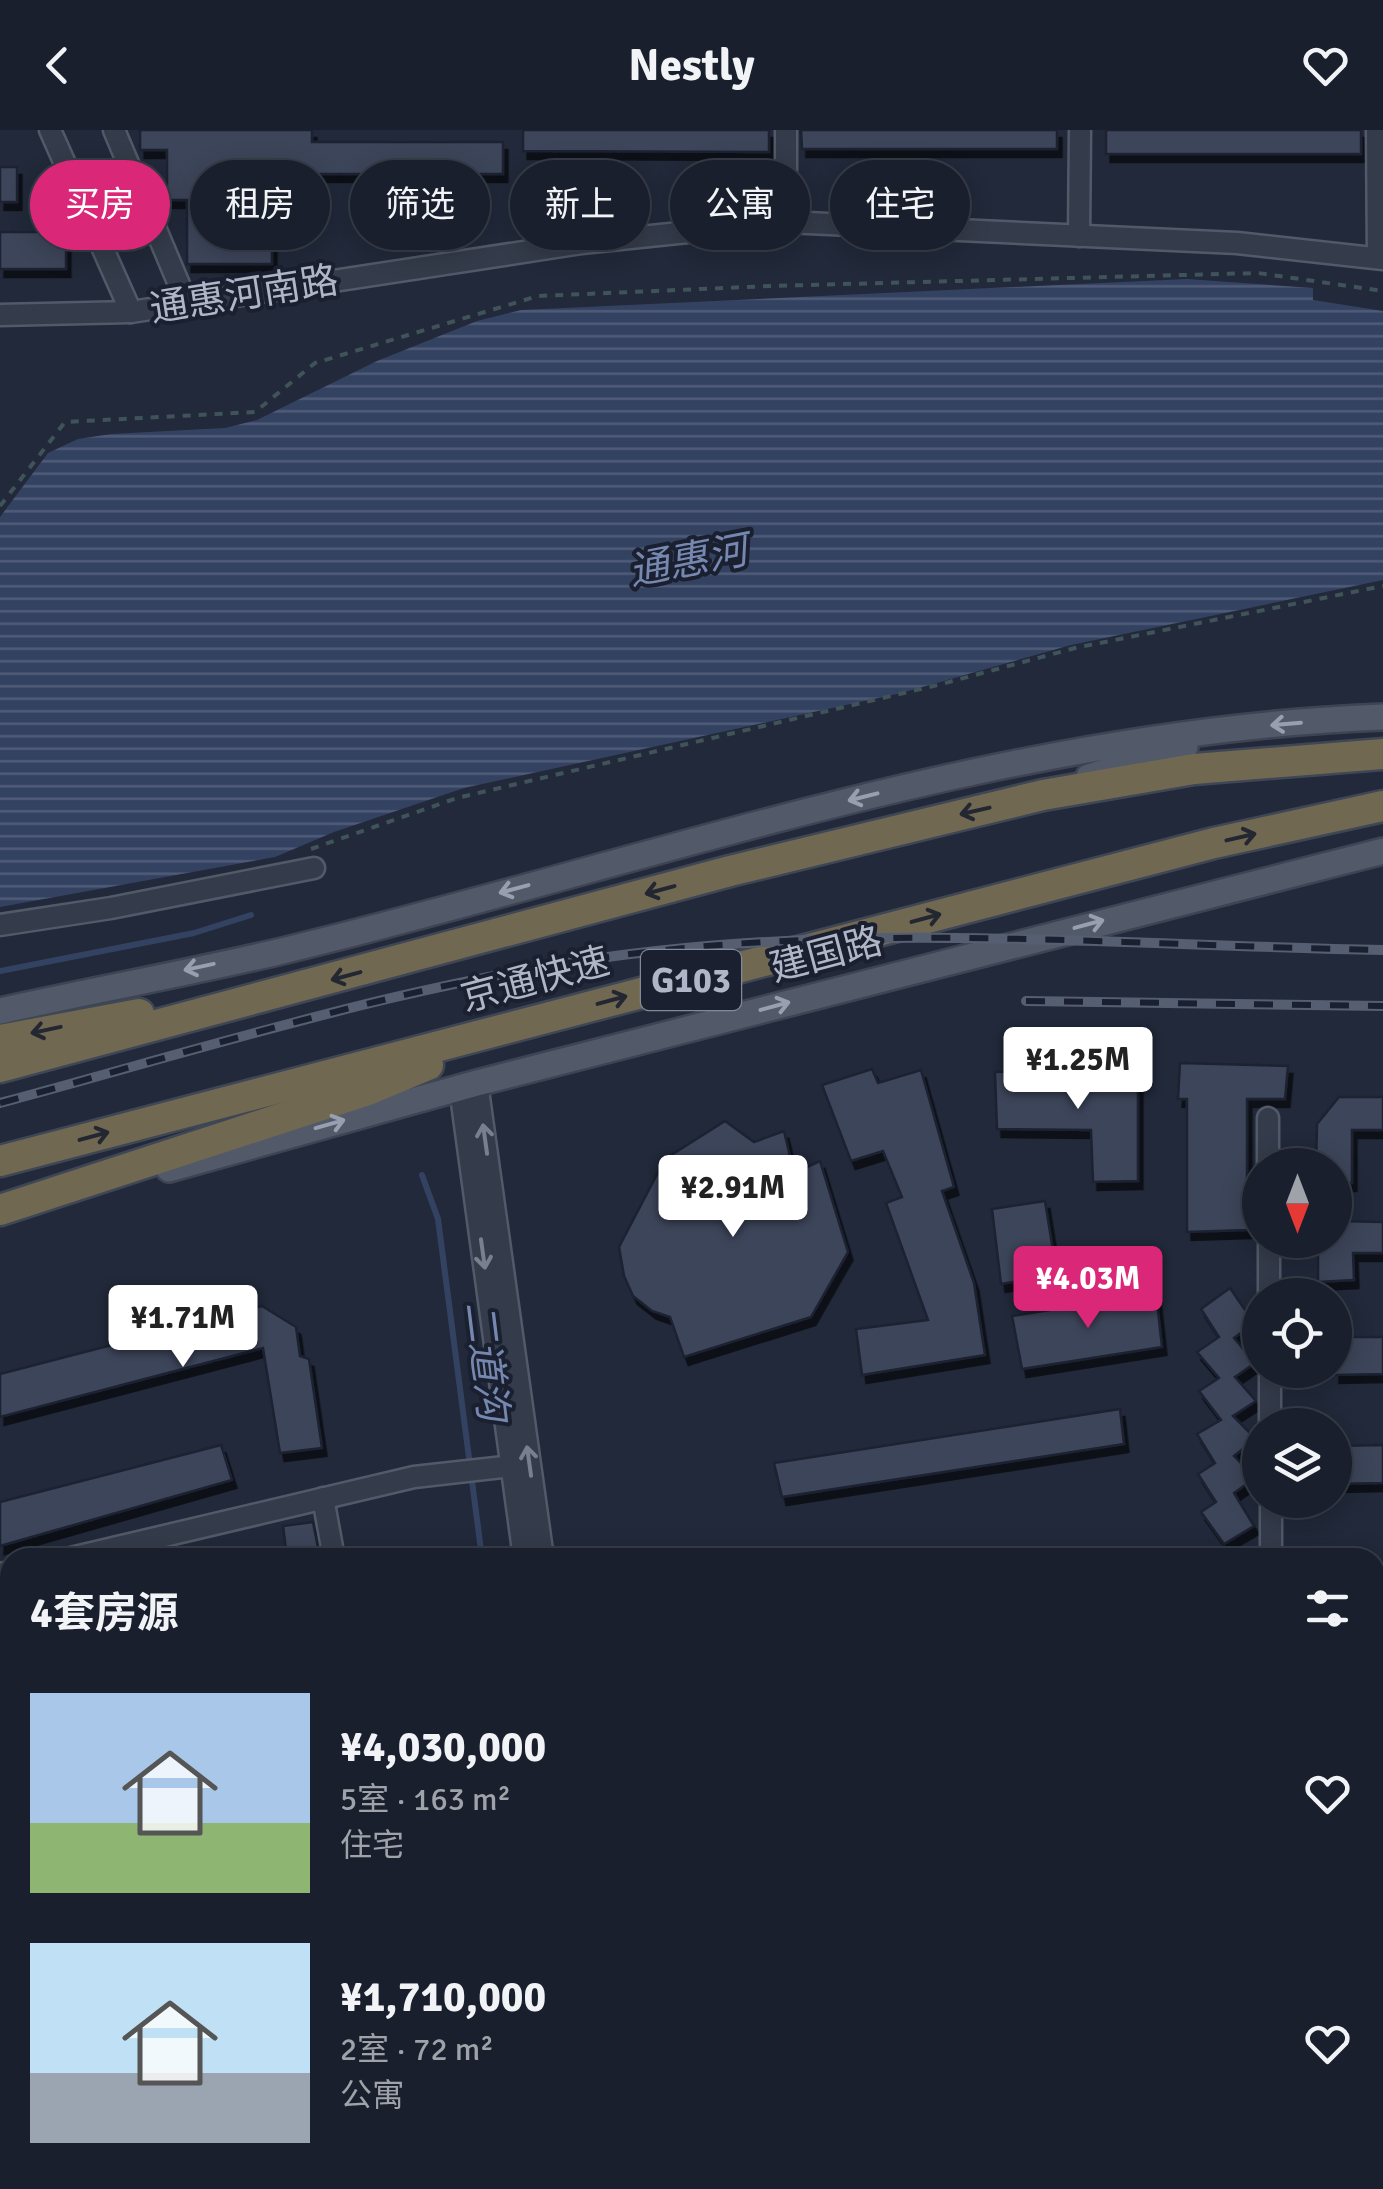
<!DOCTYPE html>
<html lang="zh">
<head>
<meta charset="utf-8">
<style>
  :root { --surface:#191f2c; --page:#262c38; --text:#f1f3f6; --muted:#9fa2a9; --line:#373d48; --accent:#db2777 }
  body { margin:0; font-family:Signika,"Noto Sans SC",sans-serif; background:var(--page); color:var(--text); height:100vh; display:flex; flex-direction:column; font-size:38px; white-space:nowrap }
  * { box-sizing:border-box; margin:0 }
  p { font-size:32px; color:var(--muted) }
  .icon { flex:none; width:55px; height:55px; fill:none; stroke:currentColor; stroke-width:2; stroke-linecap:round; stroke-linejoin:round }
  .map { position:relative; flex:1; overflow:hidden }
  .panel { position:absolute; left:0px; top:1418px; width:1385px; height:642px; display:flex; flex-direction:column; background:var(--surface); border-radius:30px 30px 0 0; box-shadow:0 5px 25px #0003,0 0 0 2px var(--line) }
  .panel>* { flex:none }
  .hud { position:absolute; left:30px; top:30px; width:1325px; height:90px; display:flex; gap:20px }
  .needle { width:65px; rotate:180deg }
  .fabs { position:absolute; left:1242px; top:1018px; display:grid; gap:20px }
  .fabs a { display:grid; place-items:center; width:110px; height:110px; border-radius:50%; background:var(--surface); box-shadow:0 5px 25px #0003,0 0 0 2px var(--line); font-size:50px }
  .price { position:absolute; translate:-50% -85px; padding:0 22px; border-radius:10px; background:#fff; color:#222; font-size:32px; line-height:65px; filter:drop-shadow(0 2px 5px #0008) }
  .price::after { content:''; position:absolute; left:50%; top:60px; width:30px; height:22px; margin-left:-15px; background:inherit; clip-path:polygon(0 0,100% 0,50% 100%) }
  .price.on { background:var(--accent); color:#fff }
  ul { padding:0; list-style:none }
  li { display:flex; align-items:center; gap:30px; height:250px; padding:0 30px }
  li span { display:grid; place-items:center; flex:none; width:280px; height:200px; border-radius:0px; color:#555 }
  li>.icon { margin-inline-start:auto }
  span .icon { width:120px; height:120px; fill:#fffc; stroke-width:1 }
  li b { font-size:42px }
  h2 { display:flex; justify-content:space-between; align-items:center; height:120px; padding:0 30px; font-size:42px }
  .pill { padding:0 35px; border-radius:45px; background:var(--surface); box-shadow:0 5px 25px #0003,0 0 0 2px var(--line); font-size:35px; line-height:90px }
  .pill.on { background:var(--accent); color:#fff }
  header { display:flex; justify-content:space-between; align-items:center; height:130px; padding:0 30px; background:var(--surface); font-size:45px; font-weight:700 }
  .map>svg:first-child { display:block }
  .pitch { fill:#23363b }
  .water { fill:url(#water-rules) }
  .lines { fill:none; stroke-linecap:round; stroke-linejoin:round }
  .stream { stroke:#344262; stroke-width:6 }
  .building { fill:#3d455a; stroke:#1c2231; stroke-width:2.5; filter:url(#shadow) }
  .minor-casing { stroke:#525968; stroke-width:25 }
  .major-casing { stroke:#3e4454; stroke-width:30 }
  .highway-casing { stroke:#3f4655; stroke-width:35 }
  .path { stroke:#405358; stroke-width:4; stroke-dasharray:8 8; stroke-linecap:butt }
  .minor { stroke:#343b4a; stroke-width:20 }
  .major { stroke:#525a6a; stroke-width:25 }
  .highway { stroke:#716851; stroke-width:30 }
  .rail-casing { stroke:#565f72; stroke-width:10 }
  .rail { stroke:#1a202f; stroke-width:6; stroke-dasharray:19; stroke-linecap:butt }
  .oneway { stroke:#989fb0 }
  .oneway2 { stroke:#232732 }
  .oneway3 { stroke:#787f8f }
  .labels { text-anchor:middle; stroke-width:8; stroke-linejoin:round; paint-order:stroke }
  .shield { fill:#1a202f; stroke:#828999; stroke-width:2.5 }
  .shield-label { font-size:35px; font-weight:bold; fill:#afb6c7 }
  .street-label { font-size:38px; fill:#afb6c7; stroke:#1a202f }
  .water-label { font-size:40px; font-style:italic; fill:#7688b0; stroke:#1a202f }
</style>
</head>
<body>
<header><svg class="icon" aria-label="back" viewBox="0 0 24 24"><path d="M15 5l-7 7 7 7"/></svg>Nestly<svg class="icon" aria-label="heart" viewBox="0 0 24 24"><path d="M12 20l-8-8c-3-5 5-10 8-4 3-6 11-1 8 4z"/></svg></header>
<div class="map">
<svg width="1383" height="2059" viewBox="0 0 1383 2059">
  <defs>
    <pattern id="water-rules" width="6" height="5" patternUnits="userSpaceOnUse" patternTransform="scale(2.5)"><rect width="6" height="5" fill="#344262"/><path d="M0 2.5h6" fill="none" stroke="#4f5b77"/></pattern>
    <filter id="shadow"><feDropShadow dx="4.5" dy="8" stdDeviation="0" flood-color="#0009"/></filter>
  </defs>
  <rect width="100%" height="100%" fill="#21293a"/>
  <rect class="pitch" x="1375" y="1740" width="8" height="222"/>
  <path class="water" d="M1187,149l126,9v12l70,11v269l-312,65 -170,48 -437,95 -130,44 -59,25 -275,50v-390l48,-64 30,-14 33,-5 114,-6 32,-8 120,-59 100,-40 44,-11z"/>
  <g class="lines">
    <g class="stream">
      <path d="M0,841l194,-38 57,-18"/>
      <path d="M422,1045l16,44 44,339"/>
      <path d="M563,2050l1,9"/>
    </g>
  </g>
  <g class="building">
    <path d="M140,0h172v12h191v32h-196v26h-35v64h-85v-64h-20v-50h-27z"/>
    <path d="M523,0h246v22l-246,-1z"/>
    <path d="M801,0h256v19h-255z"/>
    <rect x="1106" y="0" width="255" height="24"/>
    <rect x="0" y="37" width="17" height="35"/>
    <rect x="0" y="102" width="66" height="37"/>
    <path d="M1180,933l108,3 -3,33h-38v131l-60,2v-133h-9z"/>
    <path d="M872,939l6,14 43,-13 33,117 -12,4 32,92 11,72 -123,20 -6,-46 72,-9 -42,-117 16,-6 -19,-46 -32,10 -29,-76z"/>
    <path d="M1138,939v112l-45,1 -2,-52 -94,-1 -2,-57z"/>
    <path d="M1339,967h44v33h-31v53h-17v-18h-19l1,-41z"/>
    <path d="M725,991l29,21 30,-11 10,42 26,-12 28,91 -37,65 -127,40 -14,-40 -18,-6 -19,-15 -9,-20 -5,-29 46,-88z"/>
    <path d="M1045,1071l12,74 -56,9 -9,-75z"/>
    <path d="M1335,1091l48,1v31h-30l1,27 -36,2v-42h17z"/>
    <path d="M1230,1158l24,35 -20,15 21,25 -20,14 21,24 -23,15 23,23 -22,17 21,22 -21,15 20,33 -30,18 -23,-32 15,-10 -18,-28 17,-11 -18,-29 24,-14 -22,-29 20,-13 -22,-26 22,-15 -18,-28z"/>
    <path d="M1156,1163l6,54 -140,22 -10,-53z"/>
    <path d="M262,1176l34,21 4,29 9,3 13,89 -42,5 -17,-105 -263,69v-43z"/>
    <path d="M1335,1207h48v37l-48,1z"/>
    <path d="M1120,1279l4,35 -342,53 -8,-34z"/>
    <path d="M221,1315l11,35 -232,66v-44z"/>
    <path d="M1383,1315v38l-48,1v-38z"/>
    <path d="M313,1392l7,36h-33l-4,-32z"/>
  </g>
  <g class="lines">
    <defs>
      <g id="minor">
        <path d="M50,0l81,182"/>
        <path d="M114,0l72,171"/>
        <path d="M786,0v92"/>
        <path d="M1377,0l1,128"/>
        <path d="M1079,106l1,-106"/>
        <path d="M0,185l131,-3 451,-69 204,-21 451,21 146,16"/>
        <path d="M0,795l111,-17 203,-40"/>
        <path d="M477,953l66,475"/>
        <path d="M460,958l64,470"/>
        <path d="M1268,988v47"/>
        <path d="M1269,1110v55"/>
        <path d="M1270,1240v55"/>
        <path d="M323,1368l11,60"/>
        <path d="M1271,1370v58"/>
        <path d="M71,1428l343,-81 98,-11"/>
        <path d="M0,1444l10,-2"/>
        <path d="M1375,1687h8"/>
        <path d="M448,2050l2,9"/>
        <path d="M609,2050l1,9"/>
        <path d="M628,2050l1,9"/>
      </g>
      <g id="major">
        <path d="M1089,647l96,-30"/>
        <path d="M0,881c94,-21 189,-38 282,-60 365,-88 722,-220 1101,-234"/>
        <path d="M169,1039l308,-86 906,-232"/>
      </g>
      <g id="highway">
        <path d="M0,910l139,-26"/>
        <path d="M0,937l730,-196 313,-76 151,-26 189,-15"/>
        <path d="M0,1031l1214,-318 169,-37"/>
        <path d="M0,1080l368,-120 60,-25"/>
      </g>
    </defs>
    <use href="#minor" class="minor-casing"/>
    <use href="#major" class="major-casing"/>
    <use href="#highway" class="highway-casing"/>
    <g class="path">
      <path d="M0,376l65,-84 190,-10 60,-49 223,-67 233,-10 487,-13 125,18"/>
      <path d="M311,719l146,-51 481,-113 137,-37 308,-62"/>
    </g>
    <use href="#minor" class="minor"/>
    <use href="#major" class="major"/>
    <use href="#highway" class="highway"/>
    <defs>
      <g id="rail">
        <path d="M1026,871l357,5"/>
        <path d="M0,973c217,-58 432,-128 656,-152 241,-27 485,-5 727,-1"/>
      </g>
    </defs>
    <use href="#rail" class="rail-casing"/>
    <use href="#rail" class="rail"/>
  </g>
  <defs><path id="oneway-shaft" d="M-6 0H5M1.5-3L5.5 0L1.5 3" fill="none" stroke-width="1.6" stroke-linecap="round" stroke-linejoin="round" transform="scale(2.5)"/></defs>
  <g class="oneway">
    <use href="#oneway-shaft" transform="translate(1286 594) rotate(175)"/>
    <use href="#oneway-shaft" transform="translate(863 667) rotate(166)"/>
    <use href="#oneway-shaft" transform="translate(514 759) rotate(165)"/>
    <use href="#oneway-shaft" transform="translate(1089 794) rotate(-15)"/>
    <use href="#oneway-shaft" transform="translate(199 837) rotate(168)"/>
    <use href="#oneway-shaft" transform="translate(775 876) rotate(-15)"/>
    <use href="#oneway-shaft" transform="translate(330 994) rotate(-16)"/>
  </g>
  <g class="oneway2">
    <use href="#oneway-shaft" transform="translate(975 681) rotate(167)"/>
    <use href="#oneway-shaft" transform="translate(1241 707) rotate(-13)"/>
    <use href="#oneway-shaft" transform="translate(660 760) rotate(165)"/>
    <use href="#oneway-shaft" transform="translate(926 788) rotate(-15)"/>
    <use href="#oneway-shaft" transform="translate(346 846) rotate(165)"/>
    <use href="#oneway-shaft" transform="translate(612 870) rotate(-15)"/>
    <use href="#oneway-shaft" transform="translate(46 900) rotate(168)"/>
    <use href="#oneway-shaft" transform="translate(94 1006) rotate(-15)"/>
  </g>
  <g class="oneway3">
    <use href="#oneway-shaft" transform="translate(485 1009) rotate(-98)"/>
    <use href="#oneway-shaft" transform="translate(483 1124) rotate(82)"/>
    <use href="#oneway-shaft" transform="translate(529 1331) rotate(-98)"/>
  </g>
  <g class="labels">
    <rect class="shield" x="641" y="820" width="100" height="60" rx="8"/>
    <g class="shield-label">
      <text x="691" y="862">G103</text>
    </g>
    <g class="street-label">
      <text transform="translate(244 164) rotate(-9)" y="13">通惠河南路</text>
      <text transform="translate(826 824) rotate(-15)" y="13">建国路</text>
      <text transform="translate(535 849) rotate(-15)" y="13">京通快速</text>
    </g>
    <g class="water-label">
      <text transform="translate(688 430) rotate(-11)" y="14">通惠河</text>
      <text transform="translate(487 1231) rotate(83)" y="14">二道沟</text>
    </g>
  </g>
</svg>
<div class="fabs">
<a><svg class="needle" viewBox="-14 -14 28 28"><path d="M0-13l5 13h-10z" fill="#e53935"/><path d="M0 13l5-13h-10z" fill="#9fa2a9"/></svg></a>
<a><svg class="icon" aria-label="locate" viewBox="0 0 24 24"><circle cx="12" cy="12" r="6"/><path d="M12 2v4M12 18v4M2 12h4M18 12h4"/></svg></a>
<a><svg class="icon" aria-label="layers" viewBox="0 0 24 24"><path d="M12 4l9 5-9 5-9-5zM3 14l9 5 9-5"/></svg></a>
</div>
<b class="price" style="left:1078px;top:982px">¥1.25M</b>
<b class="price" style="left:733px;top:1110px">¥2.91M</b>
<b class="price on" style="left:1088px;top:1201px">¥4.03M</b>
<b class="price" style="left:183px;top:1240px">¥1.71M</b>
<div class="hud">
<a class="pill on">买房</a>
<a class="pill">租房</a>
<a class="pill">筛选</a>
<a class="pill">新上</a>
<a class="pill">公寓</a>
<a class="pill">住宅</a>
</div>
<section class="panel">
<h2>4套房源<svg class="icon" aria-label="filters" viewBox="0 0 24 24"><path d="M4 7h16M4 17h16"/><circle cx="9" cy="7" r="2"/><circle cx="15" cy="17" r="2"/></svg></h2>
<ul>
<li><span style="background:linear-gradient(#a9c7e8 65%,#8fb573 0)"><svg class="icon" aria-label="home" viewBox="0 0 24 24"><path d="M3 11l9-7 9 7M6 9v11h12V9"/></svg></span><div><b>¥4,030,000</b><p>5室 · 163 m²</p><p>住宅</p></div><svg class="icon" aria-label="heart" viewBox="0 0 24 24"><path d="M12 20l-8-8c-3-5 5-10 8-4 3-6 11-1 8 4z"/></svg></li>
<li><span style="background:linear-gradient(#bfe0f5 65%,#9aa5b1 0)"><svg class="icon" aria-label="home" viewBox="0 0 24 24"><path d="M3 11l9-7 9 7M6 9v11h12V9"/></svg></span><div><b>¥1,710,000</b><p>2室 · 72 m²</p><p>公寓</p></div><svg class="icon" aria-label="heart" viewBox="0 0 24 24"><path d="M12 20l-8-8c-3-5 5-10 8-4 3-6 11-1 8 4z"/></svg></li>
</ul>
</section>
</div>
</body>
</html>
